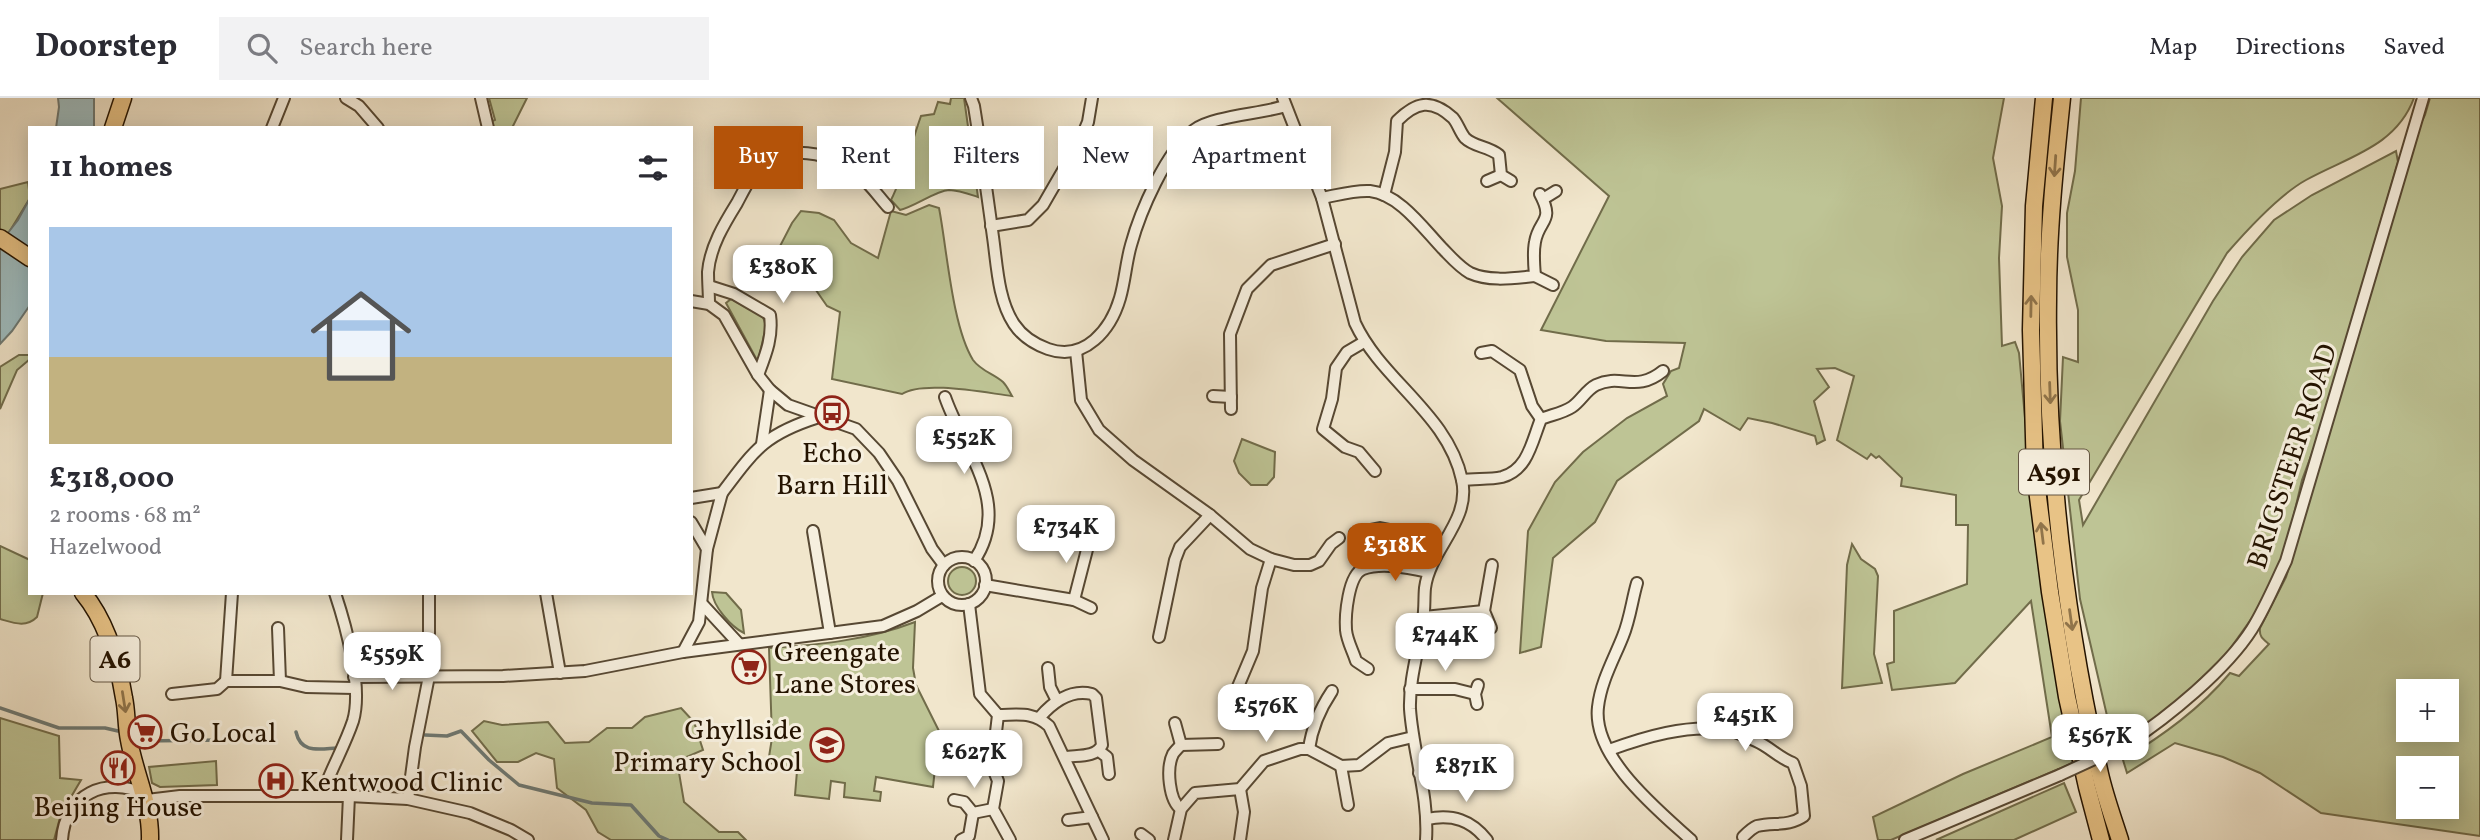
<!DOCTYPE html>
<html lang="en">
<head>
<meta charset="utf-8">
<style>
  :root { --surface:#fff; --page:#f2f2f3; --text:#2b2b33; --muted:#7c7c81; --line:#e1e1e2; --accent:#b45309 }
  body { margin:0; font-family:Vollkorn,serif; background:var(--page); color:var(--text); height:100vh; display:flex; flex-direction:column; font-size:26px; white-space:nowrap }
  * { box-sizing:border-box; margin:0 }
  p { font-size:23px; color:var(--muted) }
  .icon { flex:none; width:38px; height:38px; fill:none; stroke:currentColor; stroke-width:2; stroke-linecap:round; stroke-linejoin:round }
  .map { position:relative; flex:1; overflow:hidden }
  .sheet { position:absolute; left:28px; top:28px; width:665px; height:469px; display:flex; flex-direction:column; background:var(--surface); border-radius:0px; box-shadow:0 4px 18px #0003 }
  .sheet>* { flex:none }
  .top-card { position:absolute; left:714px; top:28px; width:665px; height:63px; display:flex; gap:14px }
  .tools { position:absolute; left:2396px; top:581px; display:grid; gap:14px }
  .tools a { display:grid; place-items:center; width:63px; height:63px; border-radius:0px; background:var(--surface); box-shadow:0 4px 18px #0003; font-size:35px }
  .price { position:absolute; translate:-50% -60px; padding:0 16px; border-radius:14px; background:#fff; color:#222; font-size:23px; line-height:46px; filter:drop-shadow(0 2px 4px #0008) }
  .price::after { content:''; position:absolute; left:50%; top:42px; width:21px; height:16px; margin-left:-10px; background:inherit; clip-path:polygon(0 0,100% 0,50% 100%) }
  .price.current { background:var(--accent); color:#fff }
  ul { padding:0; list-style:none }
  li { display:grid; align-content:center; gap:14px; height:371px; padding:0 21px }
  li+li { border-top:2px solid var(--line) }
  li span { display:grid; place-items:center; height:217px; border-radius:0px; color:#555 }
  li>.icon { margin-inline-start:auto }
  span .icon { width:126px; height:126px; fill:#fffc; stroke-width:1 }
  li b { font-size:30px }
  h2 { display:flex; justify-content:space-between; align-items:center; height:84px; padding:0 21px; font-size:30px }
  .pill { padding:0 24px; border-radius:0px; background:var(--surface); box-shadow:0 4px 18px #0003; font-size:24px; line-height:63px }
  .pill.current { background:var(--accent); color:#fff }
  header { display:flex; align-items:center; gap:42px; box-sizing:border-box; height:98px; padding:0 35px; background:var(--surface); border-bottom:2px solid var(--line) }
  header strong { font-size:33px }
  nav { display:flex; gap:38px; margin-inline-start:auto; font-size:24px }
  .search { width:490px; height:63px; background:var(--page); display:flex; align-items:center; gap:18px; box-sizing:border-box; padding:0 24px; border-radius:0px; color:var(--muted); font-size:26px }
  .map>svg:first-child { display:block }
  .green { fill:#bec495; stroke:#716c4a; stroke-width:2; fill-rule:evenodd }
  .water { fill:#9ebdc1; stroke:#6d7974; stroke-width:2 }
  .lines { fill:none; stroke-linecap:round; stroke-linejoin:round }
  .stream { stroke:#6d7974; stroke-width:3.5 }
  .minor-casing { stroke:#574833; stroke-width:14 }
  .highway-casing { stroke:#241300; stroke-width:19 }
  .minor { stroke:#f6efde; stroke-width:10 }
  .highway { stroke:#e8c386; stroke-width:16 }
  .minor-bridge-casing { stroke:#574833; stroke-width:14; stroke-linecap:butt }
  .minor-bridge { stroke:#f6efde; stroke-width:10 }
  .oneway { stroke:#90744a }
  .labels { text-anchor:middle; stroke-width:6; stroke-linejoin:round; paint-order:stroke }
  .shield { fill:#f6efde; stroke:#635543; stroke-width:2 }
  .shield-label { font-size:26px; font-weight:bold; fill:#241300 }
  .poi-label { font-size:28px; fill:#241300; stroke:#f6efde; text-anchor:start }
  .street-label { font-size:28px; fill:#241300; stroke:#f6efde }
</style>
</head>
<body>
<header>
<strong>Doorstep</strong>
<div class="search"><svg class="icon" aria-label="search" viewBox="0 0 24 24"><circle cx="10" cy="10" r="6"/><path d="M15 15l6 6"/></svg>Search here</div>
<nav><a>Map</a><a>Directions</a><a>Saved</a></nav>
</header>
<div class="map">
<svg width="2480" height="742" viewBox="0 0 2480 742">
  <rect width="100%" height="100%" fill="#f1e6cc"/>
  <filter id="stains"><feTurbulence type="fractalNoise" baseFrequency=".00286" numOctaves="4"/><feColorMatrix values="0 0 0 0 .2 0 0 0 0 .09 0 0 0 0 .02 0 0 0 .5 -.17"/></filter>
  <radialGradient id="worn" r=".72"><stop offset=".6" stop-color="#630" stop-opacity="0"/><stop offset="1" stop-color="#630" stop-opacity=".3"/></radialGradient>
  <g class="green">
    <path d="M489,0h38l-15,30h-20l-2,-6 5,-2z"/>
    <path d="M951,0h13l14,99c-9,-3 -20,-7 -29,-7 -14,1 -33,16 -49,20l-9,-10c13,-26 20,-56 30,-84l13,-2 4,-12 12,2z"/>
    <path d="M1497,0h507l-11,60 9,48 -3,52 3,88 13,-4 4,11 11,119 45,290 -184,78h-13l-5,-23 90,-43 89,-37 -21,-136 -76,82 -63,7 -5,-26 7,-2v-51l73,-27 1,-59h-12v-30l-55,-9 1,-8 -23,-22 -3,2 -5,-4 -4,5 -30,-19 17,-64 -19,-8 -18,1 12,18 -15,14 11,39 -8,4 -2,-8 -43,-13 -24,-5 -8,12 -36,-21 -5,12 -82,60 -22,41 -42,36 -12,89 -21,6 8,-122 27,-49 28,-30 44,-34 40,-22 -4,-12 8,-13 8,-3 6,-25 -79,-2 -65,-11 68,-134z"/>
    <path d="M2081,0h333c-18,49 -67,59 -108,82 -27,15 -59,50 -79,73l-148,247 4,25 130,-224 29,-44 32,-37 38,-25 84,-44 2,11 -78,270 -18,48 -16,68 -22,53 -37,52 -47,46 -54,43 -12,4 -34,-147 -20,-178 3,-64 15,5v-52l-11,-53v-44l8,-42z"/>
    <path d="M2430,0h50v738l-159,-23 -61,-40 -37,-16 -48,-14 -48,30 -4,-13c40,-25 77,-51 107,-87l9,3 30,-32c-6,-5 -10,-7 -9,-16l26,-51 7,-22 124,-424 8,-16zM2408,593h38v39h-38zM2408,670h38v39h-38z"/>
    <path d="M28,84l2,16 -22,36 -8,-5v-40z"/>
    <path d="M929,107l10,3c8,41 13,118 34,152 8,11 21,14 30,22 4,4 6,9 9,14 -26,-3 -89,-16 -110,-2l-70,-15 8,-67 -13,-6 -16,-23 -26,-18 -7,-15 14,-27 9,-12 18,2 15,7 17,23 27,15 13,-47 15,4z"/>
    <path d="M731,201l32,18 3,9 -8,36 -32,-59z"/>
    <path d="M19,257h11v4l-13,11 -17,39v-42z"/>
    <path d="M1242,341l33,13 -1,25 -7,8h-16l-12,-12 -5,-12z"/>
    <path d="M1852,446l9,15 14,10 3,7 -4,78 8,29 -40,5 5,-123z"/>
    <path d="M0,448l30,14v33h13l-6,24c-11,11 -23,6 -37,2z"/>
    <circle cx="962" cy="483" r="14"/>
    <path d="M712,494l14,1 15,17 3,23c-13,-6 -31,-27 -32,-41z"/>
    <path d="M915,524l-2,46 3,17 23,46 -6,56 -57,-10 -2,14 7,1 -1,9 -36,-4 1,-14 -14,-2 -2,18 -34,-4 2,-24 -16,-2v-5l-13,-1 4,-25 -3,-90c50,-3 99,-8 146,-26z"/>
    <path d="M681,610l13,14 9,28 -26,11 7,41 35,30h19l8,8h-135l-13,-8 -12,-22 -29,-22 -3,-29 -18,-6 -18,9h-21l-25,-31 12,-10 18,4 46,-3 17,21 24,-1 18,-14h25l13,-11z"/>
    <path d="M0,620l59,18 1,42 21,2 -20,34 -7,26h-54z"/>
    <path d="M216,663l1,24 -57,2 -8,-4 -3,-16z"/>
    <path d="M2064,685l12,29 -62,28h-78z"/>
  </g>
  <g class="water">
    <path d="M58,0h36v30h-38l3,-21z"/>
    <path d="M30,100v107l-18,26 -12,13v-101l18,-23z"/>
  </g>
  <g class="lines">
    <g class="stream">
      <path d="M0,610l59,20h46l13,3"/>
      <path d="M296,634c5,22 23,17 41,16"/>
      <path d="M425,637l22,1 14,-5 28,29 30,25 73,18 39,2 28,31 9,4"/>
      <path d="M140,643l85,-1"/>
    </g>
    <defs>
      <g id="minor">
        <path d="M346,0l13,8 19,22"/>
        <path d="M481,0l7,30"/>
        <path d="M971,0l3,8c7,43 13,87 19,131 4,28 5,63 21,87 8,12 20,20 34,25 37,13 63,-20 72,-51 5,-17 6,-36 11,-53 9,-33 35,-94 63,-115 18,-14 67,-16 91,-24"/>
        <path d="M1283,0l39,100 33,125c27,58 93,91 107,157 9,41 -32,69 -37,108 -1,10 0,21 -2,32 -4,29 -14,59 -13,89 3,44 19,87 16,131"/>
        <path d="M272,30l12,-30"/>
        <path d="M1487,83l14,-6"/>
        <path d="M1384,97l11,-43 2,-31c19,-19 34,-23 56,-3 5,6 7,14 12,20 9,9 23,8 34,17l2,20 10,6"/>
        <path d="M1322,100c16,-3 32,-8 48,-7 29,3 53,37 72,57 8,8 17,19 28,25 20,9 44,5 65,3 -1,-11 -2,-24 0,-34 4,-23 20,-20 5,-48"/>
        <path d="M1543,101l13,-8"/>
        <path d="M991,128l37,-6 15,-15 37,-64 8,-19 4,-24"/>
        <path d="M1535,178l18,9"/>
        <path d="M709,188l25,8 36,21c3,22 -4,39 -12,60"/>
        <path d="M691,203l18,3 15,11 34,60 12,15 18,15 68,24 23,24 19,28 34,68 12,16"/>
        <path d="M709,206c0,-10 -1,-21 -1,-32 2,-25 16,-48 29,-69 8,-15 17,-35 32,-43 28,-15 67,-5 90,15 11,9 20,22 29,32"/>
        <path d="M1364,244l-17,10 -11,16 -4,31 -9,30 22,18 14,5 16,19"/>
        <path d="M1076,253l5,49 18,30 34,30 77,55 40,34 21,10 23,6h16l9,-4 12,-17 8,-6"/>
        <path d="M1481,255l11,-2 28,19 12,36 9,13"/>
        <path d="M1213,298l18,1"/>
        <path d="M945,299c19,55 68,106 29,164"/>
        <path d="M1231,311l-1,-75 17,-45 24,-24 64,-21"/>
        <path d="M762,346l8,-54"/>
        <path d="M1462,382c13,-2 27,0 40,-3 26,-7 30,-36 39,-58 10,-4 22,-6 31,-12 9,-6 14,-17 24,-22 25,-12 40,8 67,-14"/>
        <path d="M722,395c33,-44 43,-59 97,-76"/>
        <path d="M691,424l16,27"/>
        <path d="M813,433l17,102"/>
        <path d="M1355,435l25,-5 10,2 8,17 3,20"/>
        <circle cx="962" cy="483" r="24"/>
        <path d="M1637,485c-5,17 -7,36 -14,53 -9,23 -22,45 -25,71 -6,50 60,103 93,133"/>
        <path d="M985,487l89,15 17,8"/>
        <path d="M546,495l14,80"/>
        <path d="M1074,502l16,-62"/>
        <path d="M969,506l11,90 18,21 -6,51 6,15 -5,28 17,31"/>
        <path d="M703,507l36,39"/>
        <path d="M1424,519l60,-6"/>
        <path d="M278,530l2,53"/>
        <path d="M1491,530l-7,-17 8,-46"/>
        <path d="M1159,539l16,-77 5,-13 30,-32"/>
        <path d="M683,554l16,-30 8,-73 15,-56 -31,5"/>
        <path d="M1048,570l2,19 7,14"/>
        <path d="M1368,571l-12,-8c-3,-10 -9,-20 -10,-31 -1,-14 2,-55 17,-61 19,-7 46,-1 65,3"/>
        <path d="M354,579l149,-1 82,-5 98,-19 200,-26 34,-15 25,-15"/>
        <path d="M226,583l6,-88"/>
        <path d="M1410,591h45l20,5"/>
        <path d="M172,596l45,-5 9,-8h54l26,6 48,1"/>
        <path d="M1232,603l21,-50 9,-63 9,-29"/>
        <path d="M1477,606l-2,-10 3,-9"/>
        <path d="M998,617c20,0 35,-4 51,11l54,114"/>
        <path d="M1040,619c13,-15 31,-28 52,-23l4,4 6,47c-6,13 -25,10 -37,12"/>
        <path d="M1175,625l6,22"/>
        <path d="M2127,646c41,-27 99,-74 125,-115 13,-21 23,-45 34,-68l137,-463"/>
        <path d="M1309,651c3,-23 11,-40 23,-58"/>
        <path d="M1609,652c36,-13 78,-26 117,-20 10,1 21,7 30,11 14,6 23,17 37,22l8,23 3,30c-16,11 -29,6 -47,10 -5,2 -10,7 -14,11"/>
        <path d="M1099,653l8,6 2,17"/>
        <path d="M1341,668l7,39"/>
        <path d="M1419,675l57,-14"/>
        <path d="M327,684c8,-20 19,-40 26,-61 10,-34 -7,-95 -18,-128"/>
        <path d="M408,701l7,-52 14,-71v-83"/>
        <path d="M147,702l33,-4h169l59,3 62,14 41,17 17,10"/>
        <path d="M954,702l10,2 9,11 20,-4"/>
        <path d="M1181,711c-12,-8 -15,-41 -8,-55 2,-3 5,-6 8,-9l37,-1"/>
        <path d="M1427,721c26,-5 44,1 60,21"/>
        <path d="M1068,722l24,-3"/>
        <path d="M1141,736l8,6"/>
        <path d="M62,742c3,-46 44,-64 83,-46"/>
        <path d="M347,742l2,-44"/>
        <path d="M961,742l8,-4 4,-23"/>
        <path d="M1174,742l7,-31 14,-16 45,-4 24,-28 36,-12h9l32,17 18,-1 29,-22 25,-6"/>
        <path d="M1240,742l4,-28 -4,-23"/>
        <path d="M1905,742l155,-65"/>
      </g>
      <g id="highway">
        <path d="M2044,0l-10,108 -3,124 4,143 15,119 17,105 20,90 14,53"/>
        <path d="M2062,0c-7,67 -14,134 -14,201 -2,159 17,320 52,475 5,22 13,44 20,66"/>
        <path d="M113,30l10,-30"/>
        <path d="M0,140l30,20"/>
        <path d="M83,495c24,29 35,68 41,105 3,14 2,28 5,42 6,35 22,64 21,100"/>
      </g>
    </defs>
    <use href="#minor" class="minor-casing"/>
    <use href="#highway" class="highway-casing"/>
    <use href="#minor" class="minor"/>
    <use href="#highway" class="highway"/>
    <defs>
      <path id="minor-bridge" d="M2060,677l67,-31"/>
    </defs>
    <use href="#minor-bridge" class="minor-bridge-casing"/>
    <use href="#minor-bridge" class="minor-bridge"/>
  </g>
  <defs><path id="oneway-shaft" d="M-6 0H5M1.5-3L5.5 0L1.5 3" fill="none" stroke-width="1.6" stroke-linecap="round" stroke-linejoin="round" transform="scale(1.75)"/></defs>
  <g class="oneway">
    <use href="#oneway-shaft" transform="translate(2055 68) rotate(94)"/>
    <use href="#oneway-shaft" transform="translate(2031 208) rotate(-89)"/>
    <use href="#oneway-shaft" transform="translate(2050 295) rotate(88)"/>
    <use href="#oneway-shaft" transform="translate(2042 435) rotate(-97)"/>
    <use href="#oneway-shaft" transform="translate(2071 522) rotate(82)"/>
    <use href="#oneway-shaft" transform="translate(124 604) rotate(81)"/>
  </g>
  <defs>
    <symbol id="bus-ring" viewBox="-11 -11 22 22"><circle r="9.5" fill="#f6efde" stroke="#8f2418" stroke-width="1.5"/><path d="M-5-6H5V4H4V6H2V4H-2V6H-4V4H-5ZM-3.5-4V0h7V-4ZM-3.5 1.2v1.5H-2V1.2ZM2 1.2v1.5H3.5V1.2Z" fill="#8f2418"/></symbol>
    <symbol id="supermarket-ring" viewBox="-11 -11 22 22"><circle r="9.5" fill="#f6efde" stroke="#8f2418" stroke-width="1.5"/><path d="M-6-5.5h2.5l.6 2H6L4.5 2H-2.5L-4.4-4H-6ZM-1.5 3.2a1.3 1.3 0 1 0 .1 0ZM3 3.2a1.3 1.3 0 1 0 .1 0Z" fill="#8f2418"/></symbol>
    <symbol id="school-ring" viewBox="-11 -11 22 22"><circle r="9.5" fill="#f6efde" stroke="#8f2418" stroke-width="1.5"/><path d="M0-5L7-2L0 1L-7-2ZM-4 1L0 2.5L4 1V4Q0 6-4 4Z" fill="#8f2418"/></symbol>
    <symbol id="restaurant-ring" viewBox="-11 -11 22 22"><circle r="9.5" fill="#f6efde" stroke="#8f2418" stroke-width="1.5"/><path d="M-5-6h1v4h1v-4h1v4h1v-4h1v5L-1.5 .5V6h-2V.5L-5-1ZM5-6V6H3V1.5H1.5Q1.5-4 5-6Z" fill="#8f2418"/></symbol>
    <symbol id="hospital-ring" viewBox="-11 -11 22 22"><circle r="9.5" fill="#f6efde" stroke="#8f2418" stroke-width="1.5"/><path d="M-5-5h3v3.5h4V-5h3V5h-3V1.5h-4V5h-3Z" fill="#8f2418"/></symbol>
  </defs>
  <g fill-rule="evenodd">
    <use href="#bus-ring" x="813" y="296" width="38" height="38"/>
    <use href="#supermarket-ring" x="730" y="550" width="38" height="38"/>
    <use href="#supermarket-ring" x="126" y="615" width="38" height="38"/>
    <use href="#school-ring" x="808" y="628" width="38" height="38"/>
    <use href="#restaurant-ring" x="99" y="651" width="38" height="38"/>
    <use href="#hospital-ring" x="257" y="664" width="38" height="38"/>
  </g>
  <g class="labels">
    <g class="shield">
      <rect x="2019" y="351.5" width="70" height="45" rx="5"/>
      <rect x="90.5" y="538.5" width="49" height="45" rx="5"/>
    </g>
    <g class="shield-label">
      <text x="2054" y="383">A591</text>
      <text x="115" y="570">A6</text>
    </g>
    <g class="poi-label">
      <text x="832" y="364" text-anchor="middle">Echo<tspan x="832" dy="32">Barn Hill</tspan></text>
      <text x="774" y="563">Greengate<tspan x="774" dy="32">Lane Stores</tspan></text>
      <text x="802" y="641" text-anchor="end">Ghyllside<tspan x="802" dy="32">Primary School</tspan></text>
      <text x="170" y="644">Go Local</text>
      <text x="300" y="693">Kentwood Clinic</text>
      <text x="118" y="718" text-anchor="middle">Beijing House</text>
    </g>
    <g class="street-label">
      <text transform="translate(2291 358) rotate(-72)" y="10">BRIGSTEER ROAD</text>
    </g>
  </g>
  <rect width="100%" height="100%" filter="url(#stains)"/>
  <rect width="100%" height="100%" fill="url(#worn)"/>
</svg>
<div class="tools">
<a>+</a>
<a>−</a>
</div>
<b class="price" style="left:783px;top:207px">£380K</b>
<b class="price" style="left:964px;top:378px">£552K</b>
<b class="price" style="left:1066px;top:467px">£734K</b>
<b class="price current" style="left:1395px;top:485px">£318K</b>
<b class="price" style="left:1445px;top:575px">£744K</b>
<b class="price" style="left:392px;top:594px">£559K</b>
<b class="price" style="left:1266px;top:646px">£576K</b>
<b class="price" style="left:1745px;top:655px">£451K</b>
<b class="price" style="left:2100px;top:676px">£567K</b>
<b class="price" style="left:974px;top:692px">£627K</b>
<b class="price" style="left:1466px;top:706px">£871K</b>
<div class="top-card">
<a class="pill current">Buy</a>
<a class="pill">Rent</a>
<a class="pill">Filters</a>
<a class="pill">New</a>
<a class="pill">Apartment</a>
</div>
<section class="sheet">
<h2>11 homes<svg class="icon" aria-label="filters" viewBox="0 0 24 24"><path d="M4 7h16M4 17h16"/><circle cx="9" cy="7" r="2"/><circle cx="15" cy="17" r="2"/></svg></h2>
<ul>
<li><span style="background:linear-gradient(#a9c7e8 60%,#c2b280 0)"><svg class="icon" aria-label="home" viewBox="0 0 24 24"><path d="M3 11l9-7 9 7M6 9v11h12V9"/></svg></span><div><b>£318,000</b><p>2 rooms · 68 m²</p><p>Hazelwood</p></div></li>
</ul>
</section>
</div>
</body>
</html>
